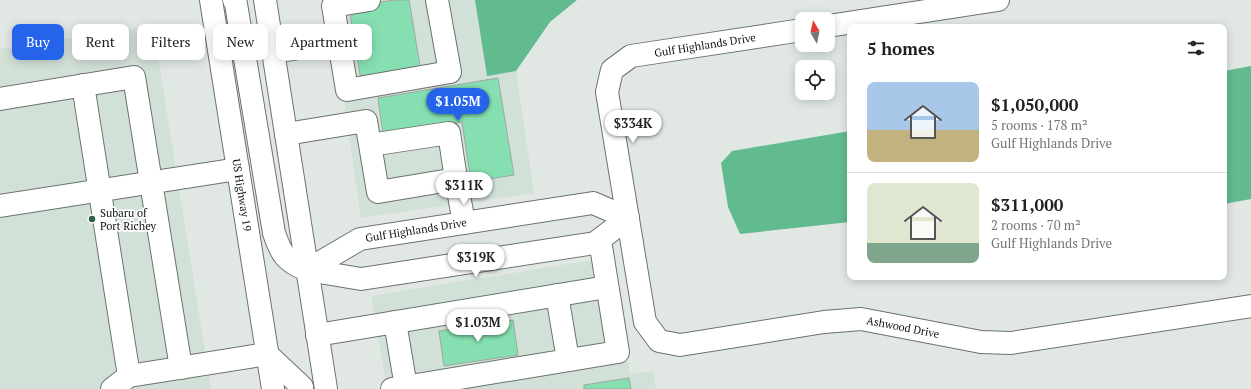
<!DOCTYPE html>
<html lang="en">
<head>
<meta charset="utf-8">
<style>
  :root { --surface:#fff; --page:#f2f2f2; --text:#202124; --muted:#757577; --line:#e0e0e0; --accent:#2563eb }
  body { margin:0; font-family:"PT Serif",serif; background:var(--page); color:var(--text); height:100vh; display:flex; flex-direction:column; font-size:15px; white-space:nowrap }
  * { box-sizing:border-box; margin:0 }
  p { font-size:13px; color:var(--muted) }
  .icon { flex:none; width:22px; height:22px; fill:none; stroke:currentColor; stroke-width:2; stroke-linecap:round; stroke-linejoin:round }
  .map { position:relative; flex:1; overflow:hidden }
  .side { position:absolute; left:847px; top:24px; width:380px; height:256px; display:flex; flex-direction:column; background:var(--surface); border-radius:8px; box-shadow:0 2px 10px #0003 }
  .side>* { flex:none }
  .guide { position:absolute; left:12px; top:24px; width:380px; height:36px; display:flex; gap:8px }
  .needle { width:26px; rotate:351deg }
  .fabs { position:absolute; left:795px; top:12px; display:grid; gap:8px }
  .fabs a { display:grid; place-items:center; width:40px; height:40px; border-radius:8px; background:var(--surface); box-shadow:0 2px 10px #0003; font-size:20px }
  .price { position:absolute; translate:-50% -34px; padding:0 9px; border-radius:14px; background:#fff; color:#222; font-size:13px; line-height:26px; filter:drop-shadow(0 1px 2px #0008) }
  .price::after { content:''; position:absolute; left:50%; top:24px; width:12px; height:9px; margin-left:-6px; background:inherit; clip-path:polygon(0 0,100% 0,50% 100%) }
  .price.current { background:var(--accent); color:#fff }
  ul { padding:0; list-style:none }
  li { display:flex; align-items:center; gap:12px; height:100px; padding:0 20px }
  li+li { border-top:1px solid var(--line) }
  li span { display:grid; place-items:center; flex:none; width:112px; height:80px; border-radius:8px; color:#555 }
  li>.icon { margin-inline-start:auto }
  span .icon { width:48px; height:48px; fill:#fffc; stroke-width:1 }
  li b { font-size:17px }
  h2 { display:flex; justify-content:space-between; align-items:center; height:48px; padding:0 20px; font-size:17px }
  .chip { padding:0 14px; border-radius:8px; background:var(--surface); box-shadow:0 2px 10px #0003; font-size:14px; line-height:36px }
  .chip.current { background:var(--accent); color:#fff }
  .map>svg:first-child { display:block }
  .built { fill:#d2e1d8 }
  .forest { fill:#62bb8f }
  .building { fill:#86dfb1; stroke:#a0a6a2 }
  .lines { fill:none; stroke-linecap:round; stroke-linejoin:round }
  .minor-casing { stroke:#6c726e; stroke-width:24 }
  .highway-casing { stroke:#6c726e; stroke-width:24 }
  .minor { stroke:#fff; stroke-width:22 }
  .highway { stroke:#fff; stroke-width:22 }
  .poi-dot { fill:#2e6349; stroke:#fff; stroke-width:1.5 }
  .labels { text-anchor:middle; stroke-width:3.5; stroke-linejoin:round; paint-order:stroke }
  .street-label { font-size:11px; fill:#101211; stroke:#fff }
  .poi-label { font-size:11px; fill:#101211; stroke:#fff; text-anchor:start }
</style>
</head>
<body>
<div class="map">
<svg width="1251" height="389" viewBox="0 0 1251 389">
  <rect width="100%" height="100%" fill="#e1e8e4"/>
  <g class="built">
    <path d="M329,0h146l12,75 29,-4 18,122 -173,25z"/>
    <path d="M153,25l58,364h-211v-340z"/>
    <path d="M610,257l20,117 23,-3 3,18h-269l-16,-93z"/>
  </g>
  <g class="forest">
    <path d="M475,0h102l-27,22 -34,49 -29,5z"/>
    <path d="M1251,66v133l-27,5v-133z"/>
    <path d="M850,131v91l-110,12 -12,-27 -7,-44 11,-12z"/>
  </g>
  <g class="building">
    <path d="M394,0h15l12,72 -60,9 -12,-74z"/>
    <path d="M498,78l16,97 -43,7 -9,-60 -79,12 -5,-36z"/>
    <path d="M513,320l5,35 -74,11 -5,-35z"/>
    <path d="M629,378l2,11h-47v-4z"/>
  </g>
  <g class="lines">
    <defs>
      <g id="minor">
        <path d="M369,0l-36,6 14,84 103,-18 -13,-72"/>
        <path d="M828,26l170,-26"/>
        <path d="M802,30l-171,26 -19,14 -5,22 38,230 14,19 21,4 144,-23 37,-3 120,23 30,1 240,-37"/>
        <path d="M273,52l66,-10"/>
        <path d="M83,85l46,291"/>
        <path d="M0,99l134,-22 47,291"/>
        <path d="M286,134l80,-13 12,71 78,-13 -7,-46 -79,12"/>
        <path d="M456,179l8,44"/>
        <path d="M0,206l238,-37"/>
        <path d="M307,270l53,-31 233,-36 35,15"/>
        <path d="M307,270l54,9 234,-36 33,-25"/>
        <path d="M557,295l11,65"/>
        <path d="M395,322l11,65"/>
        <path d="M317,335l290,-48"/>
        <path d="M112,389l17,-13 138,-22"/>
        <path d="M392,389l226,-37 -18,-112"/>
      </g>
      <g id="highway">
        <path d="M211,0l62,389"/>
        <path d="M234,0l2,4 38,229c7,21 12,29 33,37"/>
        <path d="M265,0l61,389"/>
        <path d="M267,354l35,33v2"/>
      </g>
    </defs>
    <use href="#minor" class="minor-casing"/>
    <use href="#highway" class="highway-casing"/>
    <use href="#minor" class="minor"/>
    <use href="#highway" class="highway"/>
  </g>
  <circle class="poi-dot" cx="92" cy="219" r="4"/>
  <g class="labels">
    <g class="street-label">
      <text transform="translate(705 45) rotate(-9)" y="4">Gulf Highlands Drive</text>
      <text transform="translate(242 195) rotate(81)" y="4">US Highway 19</text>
      <text transform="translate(416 230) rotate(-9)" y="4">Gulf Highlands Drive</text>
      <text transform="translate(903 327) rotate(11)" y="4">Ashwood Drive</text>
    </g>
    <g class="poi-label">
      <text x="100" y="217">Subaru of<tspan x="100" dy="13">Port Richey</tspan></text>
    </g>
  </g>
</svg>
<div class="fabs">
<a><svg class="needle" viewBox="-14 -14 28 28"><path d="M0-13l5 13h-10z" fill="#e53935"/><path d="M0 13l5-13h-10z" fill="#757577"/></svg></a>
<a><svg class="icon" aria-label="locate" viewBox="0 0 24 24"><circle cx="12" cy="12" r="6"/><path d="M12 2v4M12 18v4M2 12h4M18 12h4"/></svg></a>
</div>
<b class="price current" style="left:458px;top:122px">$1.05M</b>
<b class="price" style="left:633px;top:144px">$334K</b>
<b class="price" style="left:464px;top:206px">$311K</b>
<b class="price" style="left:476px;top:278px">$319K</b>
<b class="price" style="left:478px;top:343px">$1.03M</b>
<div class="guide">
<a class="chip current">Buy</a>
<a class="chip">Rent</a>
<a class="chip">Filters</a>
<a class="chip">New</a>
<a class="chip">Apartment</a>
</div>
<section class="side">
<h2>5 homes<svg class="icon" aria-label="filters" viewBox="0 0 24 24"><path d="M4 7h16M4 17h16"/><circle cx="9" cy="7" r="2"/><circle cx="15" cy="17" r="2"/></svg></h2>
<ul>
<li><span style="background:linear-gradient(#a9c7e8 60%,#c2b280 0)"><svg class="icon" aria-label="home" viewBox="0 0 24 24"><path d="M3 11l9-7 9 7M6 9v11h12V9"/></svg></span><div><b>$1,050,000</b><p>5 rooms · 178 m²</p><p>Gulf Highlands Drive</p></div></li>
<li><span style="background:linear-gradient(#dfe7d0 75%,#7fa58c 0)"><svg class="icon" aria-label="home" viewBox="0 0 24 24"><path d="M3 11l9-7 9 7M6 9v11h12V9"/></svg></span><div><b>$311,000</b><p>2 rooms · 70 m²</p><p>Gulf Highlands Drive</p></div></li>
</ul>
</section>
</div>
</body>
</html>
